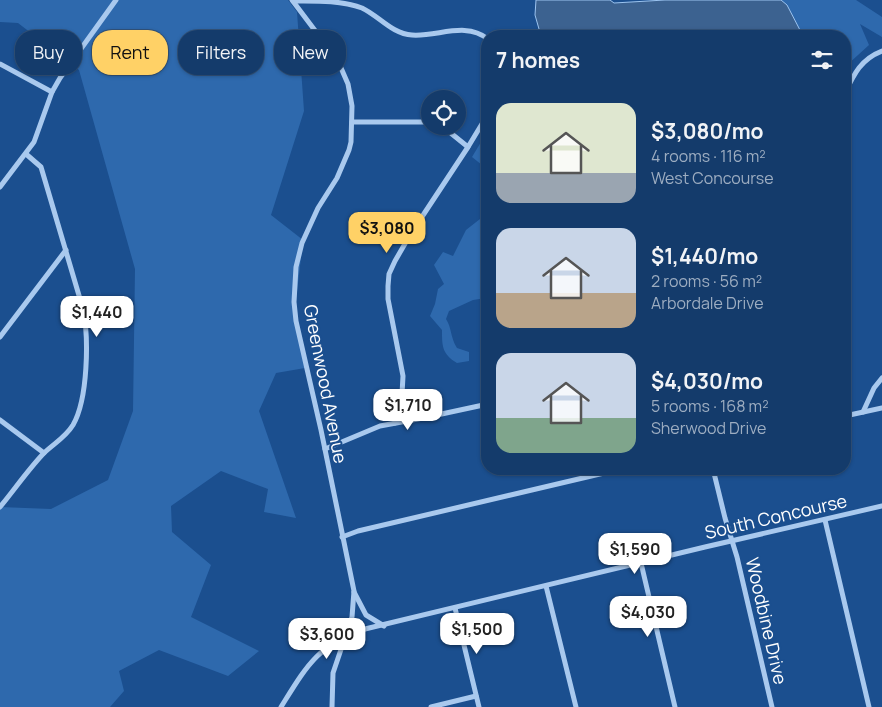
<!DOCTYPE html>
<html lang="en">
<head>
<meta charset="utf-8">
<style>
  :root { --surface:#143b6b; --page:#1d4271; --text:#f1f3f6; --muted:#9dadc1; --line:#33557e; --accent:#ffd166 }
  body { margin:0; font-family:Manrope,sans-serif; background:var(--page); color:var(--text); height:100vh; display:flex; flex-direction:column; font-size:19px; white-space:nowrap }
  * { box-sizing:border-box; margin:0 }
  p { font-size:16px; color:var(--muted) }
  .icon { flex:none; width:28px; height:28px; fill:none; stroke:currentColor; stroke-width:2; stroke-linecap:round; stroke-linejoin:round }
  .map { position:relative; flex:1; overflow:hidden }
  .panel { position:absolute; left:481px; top:30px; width:370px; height:445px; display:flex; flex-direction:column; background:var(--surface); border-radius:20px; box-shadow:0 1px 4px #0004,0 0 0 1px var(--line) }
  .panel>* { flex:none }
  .banner { position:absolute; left:15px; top:30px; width:391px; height:45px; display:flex; gap:10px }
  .fabs { position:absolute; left:421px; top:90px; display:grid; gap:10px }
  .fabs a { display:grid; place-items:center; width:45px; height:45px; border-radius:50%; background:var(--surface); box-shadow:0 1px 4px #0004,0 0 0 1px var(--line); font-size:25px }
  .price { position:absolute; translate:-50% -42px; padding:0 11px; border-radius:10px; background:#fff; color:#222; font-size:16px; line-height:32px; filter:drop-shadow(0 1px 2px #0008) }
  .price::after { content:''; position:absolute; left:50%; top:30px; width:15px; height:11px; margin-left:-8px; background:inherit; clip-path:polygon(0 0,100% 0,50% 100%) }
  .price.active { background:var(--accent); color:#111 }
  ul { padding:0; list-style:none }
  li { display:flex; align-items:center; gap:15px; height:125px; padding:0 15px }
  li span { display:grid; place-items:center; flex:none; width:140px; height:100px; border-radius:15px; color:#555 }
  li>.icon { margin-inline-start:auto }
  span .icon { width:60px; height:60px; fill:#fffc; stroke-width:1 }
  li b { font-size:21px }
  h2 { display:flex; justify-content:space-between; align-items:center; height:60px; padding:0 15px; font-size:21px }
  .pill { padding:0 18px; border-radius:20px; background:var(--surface); box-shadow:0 1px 4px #0004,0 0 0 1px var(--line); font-size:18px; line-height:45px }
  .pill.active { background:var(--accent); color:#111 }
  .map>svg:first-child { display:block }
  .green { fill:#2e69ad }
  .water { fill:#3c6290; stroke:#9cc4f0 }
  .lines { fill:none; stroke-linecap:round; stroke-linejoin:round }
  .minor { stroke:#a9c9ee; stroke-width:5 }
  .labels { text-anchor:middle; stroke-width:4; stroke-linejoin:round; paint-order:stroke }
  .street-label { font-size:18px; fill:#fff; stroke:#1b4f8f }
</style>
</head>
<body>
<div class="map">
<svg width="882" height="707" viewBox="0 0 882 707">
  <rect width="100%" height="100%" fill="#1b4f8f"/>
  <g class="green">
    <path d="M0,0h288l9,12 7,99 -33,104 32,25 -9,78 11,50 -29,5 -17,38 37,107 -32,-6 4,-23 -47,-18 -50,35 1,26 39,33 -20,52 68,34 -31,25 -69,-26 -40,21 5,20 -14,16h-110v-200l51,2 57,-29 25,-69 2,-142 -56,-199 -61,-47 -18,-1z"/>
    <path d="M781,0h75l26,17v20l-22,-13 9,21 -22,20 -2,-1v-28h-45l1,-4z"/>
    <path d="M487,132v37l-15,-12z"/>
    <path d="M487,198v103l-1,-3 -13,2 -24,11 -3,8c6,9 4,18 11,29l12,4v9l-12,2c-15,-9 -15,-17 -15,-33l-12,-14 5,-12 3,-15 6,-5 -10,-19 9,-13 10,4 13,-26 14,-11z"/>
  </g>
  <path class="water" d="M536,0h74l4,3 51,-3h116l6,5 14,27 -1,4h-259l-6,-21z"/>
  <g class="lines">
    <g class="minor">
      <path d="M292,0l46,61 10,23 4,22 -1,36 -2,8 -12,28 -19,30 -16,35 -6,24 -2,35 2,19 25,109 33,161 -2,26 -19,56 -1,34"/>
      <path d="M293,1c22,0 47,-1 69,7 17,8 30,26 50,27 26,2 53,-14 76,4"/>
      <path d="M0,64l52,28"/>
      <path d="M845,93c9,-19 16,-34 37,-42"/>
      <path d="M352,122h78"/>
      <path d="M442,126l26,21"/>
      <path d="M0,187l34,-45 18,-50 8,-14 56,-78"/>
      <path d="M486,320l2,5"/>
      <path d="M0,337l66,-87"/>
      <path d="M863,412l11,-24 8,-10"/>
      <path d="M845,416l37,-8"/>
      <path d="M0,420l44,33"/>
      <path d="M395,423l7,-29 1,-18 -15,-77v-13l1,-12 6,-13 15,-26 58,-88 20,-33"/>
      <path d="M325,449l55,-23 43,-8 65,-14"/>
      <path d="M713,469l12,49 12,39 35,150"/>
      <path d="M0,507c14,-17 28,-37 43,-53 10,-10 22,-16 30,-29 15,-26 16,-87 10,-116l-42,-142 -15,-13"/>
      <path d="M825,520l44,187"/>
      <path d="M342,537l16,-6 263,-62"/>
      <path d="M641,563l34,144"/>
      <path d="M546,586l30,121"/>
      <path d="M354,592l12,23 18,11"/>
      <path d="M455,608l24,99"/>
      <path d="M281,707c25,-40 37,-63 84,-78l340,-82 177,-41"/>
      <path d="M431,707l45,-11"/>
    </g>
  </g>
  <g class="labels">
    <g class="street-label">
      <text transform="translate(325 384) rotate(79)" y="6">Greenwood Avenue</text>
      <text transform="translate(776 517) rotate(-13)" y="6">South Concourse</text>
      <text transform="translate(766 621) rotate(77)" y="6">Woodbine Drive</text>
    </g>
  </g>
</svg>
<div class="fabs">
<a><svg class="icon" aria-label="locate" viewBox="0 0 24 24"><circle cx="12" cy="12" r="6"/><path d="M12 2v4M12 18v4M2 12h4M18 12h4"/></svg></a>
</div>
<b class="price active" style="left:387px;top:254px">$3,080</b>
<b class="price" style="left:97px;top:338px">$1,440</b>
<b class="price" style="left:408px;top:431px">$1,710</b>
<b class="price" style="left:635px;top:575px">$1,590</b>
<b class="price" style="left:648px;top:638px">$4,030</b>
<b class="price" style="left:477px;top:655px">$1,500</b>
<b class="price" style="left:327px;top:660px">$3,600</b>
<div class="banner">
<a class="pill">Buy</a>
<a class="pill active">Rent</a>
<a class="pill">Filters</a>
<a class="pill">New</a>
</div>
<section class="panel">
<h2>7 homes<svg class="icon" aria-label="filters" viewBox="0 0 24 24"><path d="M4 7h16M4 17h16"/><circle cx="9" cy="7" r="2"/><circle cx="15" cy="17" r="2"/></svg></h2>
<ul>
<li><span style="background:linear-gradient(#dfe7d0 70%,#9aa5b1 0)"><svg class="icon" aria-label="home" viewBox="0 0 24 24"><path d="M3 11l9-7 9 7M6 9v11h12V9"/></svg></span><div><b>$3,080/mo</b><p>4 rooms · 116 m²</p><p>West Concourse</p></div></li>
<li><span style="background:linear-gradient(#c9d6e8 65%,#b9a48a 0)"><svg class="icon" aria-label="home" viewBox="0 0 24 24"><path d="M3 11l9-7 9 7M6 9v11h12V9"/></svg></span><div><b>$1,440/mo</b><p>2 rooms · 56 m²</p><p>Arbordale Drive</p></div></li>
<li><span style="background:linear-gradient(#c9d6e8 65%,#7fa58c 0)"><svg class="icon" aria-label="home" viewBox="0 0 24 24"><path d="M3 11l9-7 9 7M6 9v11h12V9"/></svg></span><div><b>$4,030/mo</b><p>5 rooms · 168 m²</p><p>Sherwood Drive</p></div></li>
</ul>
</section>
</div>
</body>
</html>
